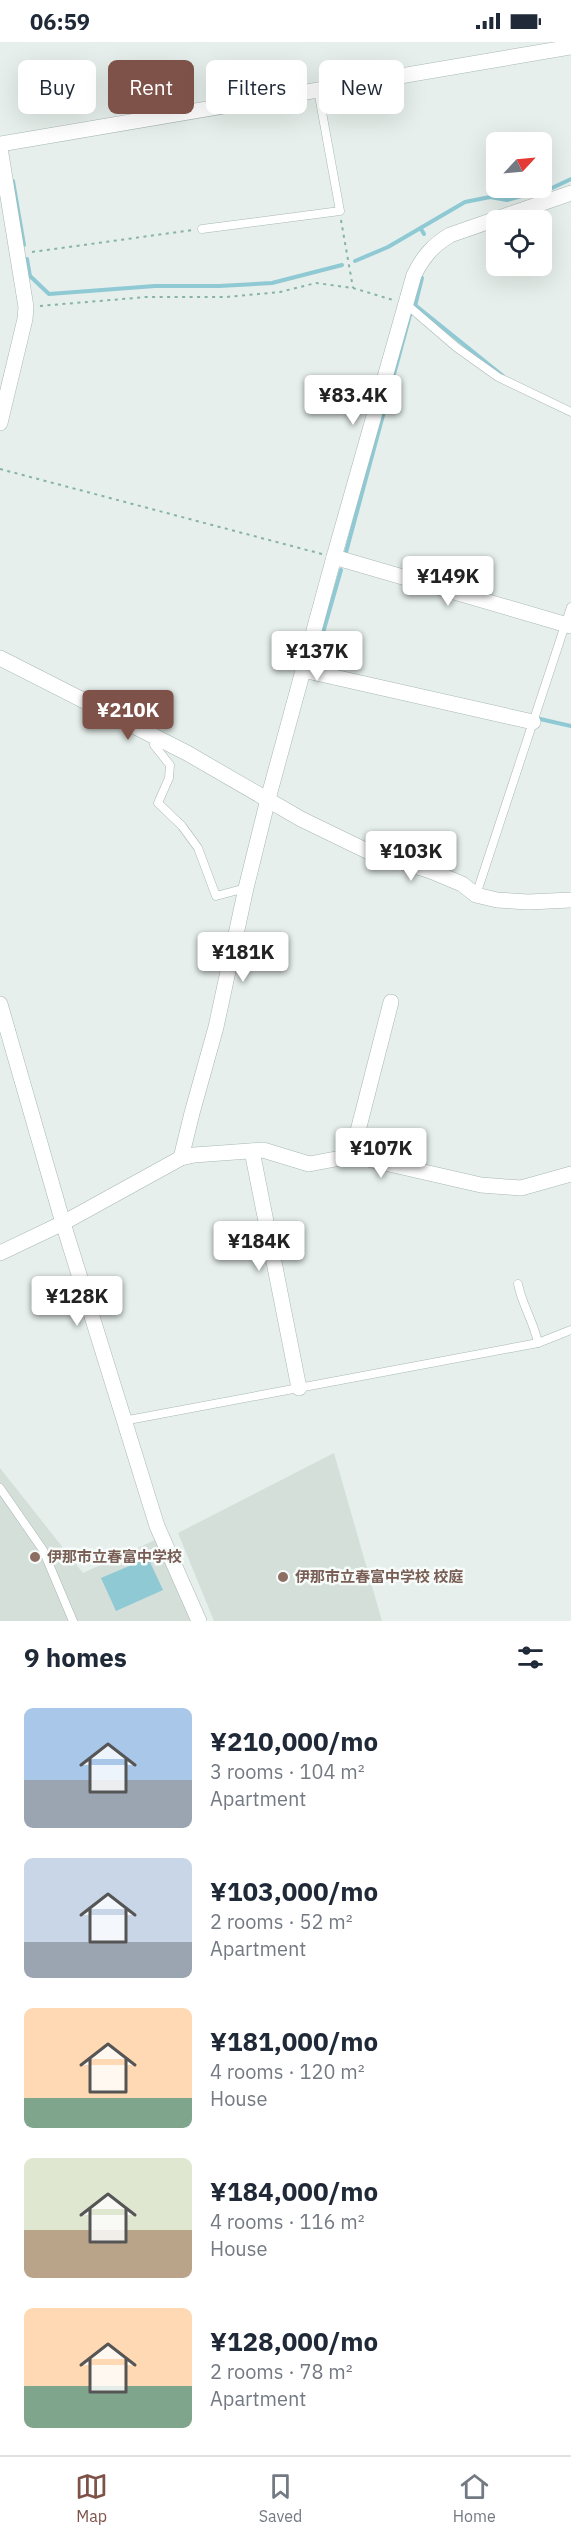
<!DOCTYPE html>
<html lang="en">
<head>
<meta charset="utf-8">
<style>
  :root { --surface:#fff; --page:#f6f6f7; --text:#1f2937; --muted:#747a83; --line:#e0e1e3; --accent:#7f5249 }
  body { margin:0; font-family:"IBM Plex Sans","Noto Sans JP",sans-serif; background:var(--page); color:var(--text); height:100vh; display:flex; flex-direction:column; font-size:22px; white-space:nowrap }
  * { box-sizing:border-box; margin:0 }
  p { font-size:20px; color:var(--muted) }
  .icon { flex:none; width:33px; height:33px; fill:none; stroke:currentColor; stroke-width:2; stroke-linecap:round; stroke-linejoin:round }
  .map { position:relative; height:1579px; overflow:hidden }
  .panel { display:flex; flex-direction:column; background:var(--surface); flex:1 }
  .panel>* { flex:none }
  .banner { position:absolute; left:18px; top:18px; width:536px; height:54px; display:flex; gap:12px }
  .needle { width:39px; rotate:64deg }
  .controls { position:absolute; left:486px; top:90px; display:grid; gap:12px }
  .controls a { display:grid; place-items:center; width:66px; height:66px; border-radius:9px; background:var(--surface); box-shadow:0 6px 24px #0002; font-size:30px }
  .price { position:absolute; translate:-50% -51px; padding:0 14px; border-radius:6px; background:#fff; color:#222; font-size:20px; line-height:39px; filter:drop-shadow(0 2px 3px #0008) }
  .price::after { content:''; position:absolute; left:50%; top:36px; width:18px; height:14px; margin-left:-9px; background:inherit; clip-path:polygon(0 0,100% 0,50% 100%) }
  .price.current { background:var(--accent); color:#fff }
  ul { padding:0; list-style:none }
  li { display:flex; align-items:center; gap:18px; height:150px; padding:0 24px }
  li span { display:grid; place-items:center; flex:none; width:168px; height:120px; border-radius:9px; color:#555 }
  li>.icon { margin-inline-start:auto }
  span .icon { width:72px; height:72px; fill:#fffc; stroke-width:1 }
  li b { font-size:26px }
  h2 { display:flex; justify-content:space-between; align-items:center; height:72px; padding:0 24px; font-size:26px }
  .pill { padding:0 21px; border-radius:9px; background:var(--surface); box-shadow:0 6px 24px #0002; font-size:21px; line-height:54px }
  .pill.current { background:var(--accent); color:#fff }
  .status { display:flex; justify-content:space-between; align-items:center; height:42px; padding:0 30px; background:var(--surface); direction:ltr }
  .status svg { height:16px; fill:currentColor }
  .tab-bar { display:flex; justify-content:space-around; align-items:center; height:84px; border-top:2px solid var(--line); background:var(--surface); font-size:16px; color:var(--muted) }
  .tab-bar a { display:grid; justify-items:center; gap:3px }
  .tab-bar .current { color:var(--accent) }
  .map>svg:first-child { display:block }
  .built { fill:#d4dfda }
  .water { fill:#8ec9d4 }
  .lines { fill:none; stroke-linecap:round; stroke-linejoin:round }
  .stream { stroke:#8ec9d4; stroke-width:4 }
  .lane-casing { stroke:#a8b8b2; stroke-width:9 }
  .street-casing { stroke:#a8b8b2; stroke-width:16 }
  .path { stroke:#86b3a5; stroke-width:2; stroke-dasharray:3 4.5; stroke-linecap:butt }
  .lane { stroke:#fff; stroke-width:8 }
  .street { stroke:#fff; stroke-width:15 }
  .education-dot { fill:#8d6e63; stroke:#f7fbf9; stroke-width:2 }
  .labels { text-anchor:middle; stroke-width:5; stroke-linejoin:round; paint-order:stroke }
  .education-label { font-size:15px; font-weight:bold; fill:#785e54; stroke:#f7fbf9; text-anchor:start }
</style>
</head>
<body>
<div class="status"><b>06:59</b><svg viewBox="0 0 49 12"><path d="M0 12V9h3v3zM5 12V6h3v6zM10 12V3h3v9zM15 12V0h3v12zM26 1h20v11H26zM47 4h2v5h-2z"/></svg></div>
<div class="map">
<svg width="571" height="1579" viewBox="0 0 571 1579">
  <rect width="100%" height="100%" fill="#e6efeb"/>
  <g class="built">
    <path d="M334,1411l48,168h-168l-36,-88z"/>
    <path d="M0,1426l83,105 72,-33 37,81h-192z"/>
  </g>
  <path class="water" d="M148,1516l15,32 -47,21 -15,-33z"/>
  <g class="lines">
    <g class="stream">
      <path d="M13,139l11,64"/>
      <path d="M421,187l3,5"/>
      <path d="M27,217l3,17 19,18 106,-8h64l53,-3 70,-18"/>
      <path d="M355,219l33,-14 77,-45 25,-5 17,3 45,-12 19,-9"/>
      <path d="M415,263l88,71"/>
      <path d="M415,264l7,-28"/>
      <path d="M345,514l65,-241"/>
      <path d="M316,624l-2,-2 27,-94"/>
      <path d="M540,677l31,7"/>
    </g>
    <defs>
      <g id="lane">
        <path d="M202,187l138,-18 -22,-121"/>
        <path d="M406,262l50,43 42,30 73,35"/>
        <path d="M155,694l-1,9 16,20 -1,13 -11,25 24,23 16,22 18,48 30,-8"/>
        <path d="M476,853l95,-288"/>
        <path d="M518,1242c4,21 16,38 20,59"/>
        <path d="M123,1379l415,-78 33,-13"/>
        <path d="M0,1446l43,62 30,71"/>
      </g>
      <g id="street">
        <path d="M0,102l571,-97"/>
        <path d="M0,106l26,159 -1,12 -25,104"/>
        <path d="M334,515l237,69"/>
        <path d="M0,616l187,95 114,66 66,32 64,20 31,13 14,11 21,5 31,2 43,-2"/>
        <path d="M303,628l230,52"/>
        <path d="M0,962l63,219 94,303 42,95"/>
        <path d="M252,1109l47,237"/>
        <path d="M181,1116l11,-45 24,-86 30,-139 22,-89 66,-242 80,-282c9,-18 18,-29 36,-40l121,-42"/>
        <path d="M351,1116l40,-156"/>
        <path d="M0,1211l63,-30 118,-65 13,-3 69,-5 46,14 32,-6h22l118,27 40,3 50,-14"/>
      </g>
    </defs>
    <use href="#lane" class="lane-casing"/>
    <use href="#street" class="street-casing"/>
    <g class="path">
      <path d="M341,178l12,68"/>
      <path d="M32,210l161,-22"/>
      <path d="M40,264l106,-9h80l54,-5 36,-9 37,5 40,12"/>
      <path d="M0,427l322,85"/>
    </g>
    <use href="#lane" class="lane"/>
    <use href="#street" class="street"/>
  </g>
  <g class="education-dot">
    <circle cx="35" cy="1515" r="6"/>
    <circle cx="283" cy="1535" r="6"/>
  </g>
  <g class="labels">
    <g class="education-label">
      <text x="47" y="1520">伊那市立春富中学校</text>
      <text x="295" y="1540">伊那市立春富中学校 校庭</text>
    </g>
  </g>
</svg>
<div class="controls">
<a><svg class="needle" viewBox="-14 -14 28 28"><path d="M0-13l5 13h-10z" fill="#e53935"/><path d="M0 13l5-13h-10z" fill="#747a83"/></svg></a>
<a><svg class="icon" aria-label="locate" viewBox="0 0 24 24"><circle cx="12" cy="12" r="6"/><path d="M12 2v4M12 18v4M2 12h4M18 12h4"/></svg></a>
</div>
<b class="price" style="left:353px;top:384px">¥83.4K</b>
<b class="price" style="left:448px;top:565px">¥149K</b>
<b class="price" style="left:317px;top:640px">¥137K</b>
<b class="price current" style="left:128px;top:699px">¥210K</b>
<b class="price" style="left:411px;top:840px">¥103K</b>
<b class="price" style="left:243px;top:941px">¥181K</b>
<b class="price" style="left:381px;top:1137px">¥107K</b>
<b class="price" style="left:259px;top:1230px">¥184K</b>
<b class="price" style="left:77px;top:1285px">¥128K</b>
<div class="banner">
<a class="pill">Buy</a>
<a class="pill current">Rent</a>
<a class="pill">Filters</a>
<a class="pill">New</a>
</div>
</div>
<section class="panel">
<h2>9 homes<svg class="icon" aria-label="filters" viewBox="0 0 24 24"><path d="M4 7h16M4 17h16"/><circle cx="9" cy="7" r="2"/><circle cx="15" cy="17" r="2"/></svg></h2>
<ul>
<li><span style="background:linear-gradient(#a9c7e8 60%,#9aa5b1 0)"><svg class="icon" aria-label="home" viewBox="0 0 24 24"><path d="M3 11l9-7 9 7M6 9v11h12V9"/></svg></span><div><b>¥210,000/mo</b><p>3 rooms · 104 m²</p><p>Apartment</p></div></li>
<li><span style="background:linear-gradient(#c9d6e8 70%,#9aa5b1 0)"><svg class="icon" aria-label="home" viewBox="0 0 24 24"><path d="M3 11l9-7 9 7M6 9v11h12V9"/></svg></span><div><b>¥103,000/mo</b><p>2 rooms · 52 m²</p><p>Apartment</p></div></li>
<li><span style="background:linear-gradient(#ffd9b3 75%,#7fa58c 0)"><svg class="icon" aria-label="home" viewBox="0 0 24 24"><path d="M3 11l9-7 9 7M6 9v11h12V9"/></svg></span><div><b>¥181,000/mo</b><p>4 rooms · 120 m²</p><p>House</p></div></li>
<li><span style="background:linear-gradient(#dfe7d0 60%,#b9a48a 0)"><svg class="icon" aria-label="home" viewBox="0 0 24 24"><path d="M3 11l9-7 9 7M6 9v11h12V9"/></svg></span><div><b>¥184,000/mo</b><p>4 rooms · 116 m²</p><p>House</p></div></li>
<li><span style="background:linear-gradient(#ffd9b3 65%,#7fa58c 0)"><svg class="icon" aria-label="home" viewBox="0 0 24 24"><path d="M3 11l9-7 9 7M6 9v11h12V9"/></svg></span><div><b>¥128,000/mo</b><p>2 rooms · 78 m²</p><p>Apartment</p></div></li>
</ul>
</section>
<nav class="tab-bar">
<a class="current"><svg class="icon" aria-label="map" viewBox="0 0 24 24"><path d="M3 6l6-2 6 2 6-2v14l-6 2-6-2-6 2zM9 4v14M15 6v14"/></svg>Map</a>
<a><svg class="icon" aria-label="saved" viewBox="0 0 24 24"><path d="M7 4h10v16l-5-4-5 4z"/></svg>Saved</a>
<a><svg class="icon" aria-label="home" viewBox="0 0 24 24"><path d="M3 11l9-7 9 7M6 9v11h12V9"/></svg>Home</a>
</nav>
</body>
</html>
